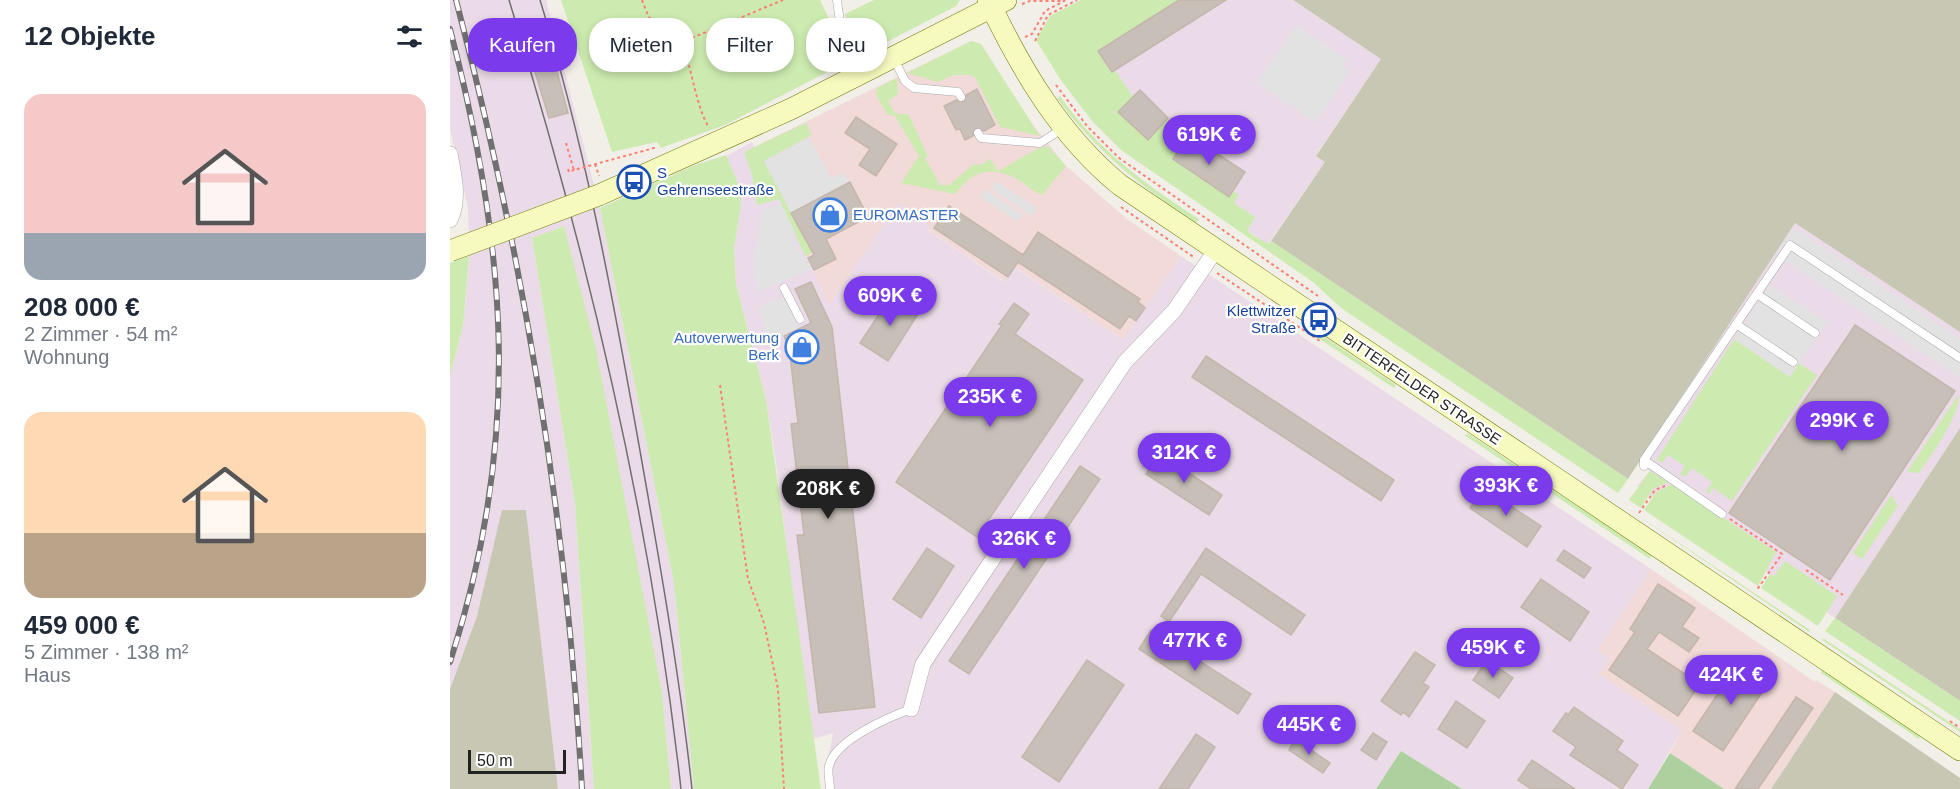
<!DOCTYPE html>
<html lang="de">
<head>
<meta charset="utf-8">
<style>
  :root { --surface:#fff; --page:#f6f6f7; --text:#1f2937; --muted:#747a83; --accent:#7c3aed }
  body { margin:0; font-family:Arial,sans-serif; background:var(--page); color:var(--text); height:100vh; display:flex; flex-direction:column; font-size:22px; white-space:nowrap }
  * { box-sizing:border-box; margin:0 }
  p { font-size:20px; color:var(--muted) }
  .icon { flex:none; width:33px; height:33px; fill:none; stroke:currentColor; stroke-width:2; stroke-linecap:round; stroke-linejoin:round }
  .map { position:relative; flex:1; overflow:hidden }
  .panel { display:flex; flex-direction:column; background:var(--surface); width:450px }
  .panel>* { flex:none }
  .hud { position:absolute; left:18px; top:18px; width:570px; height:54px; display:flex; gap:12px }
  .scale { position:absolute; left:18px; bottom:15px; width:98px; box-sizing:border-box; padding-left:6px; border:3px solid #222; border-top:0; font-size:16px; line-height:21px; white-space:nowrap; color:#222; -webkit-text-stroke:4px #fff; paint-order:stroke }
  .price { position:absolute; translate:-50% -51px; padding:0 14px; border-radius:21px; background:var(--accent); color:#fff; font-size:20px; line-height:39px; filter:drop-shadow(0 2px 3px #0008) }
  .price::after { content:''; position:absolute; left:50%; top:36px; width:18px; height:14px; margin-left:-9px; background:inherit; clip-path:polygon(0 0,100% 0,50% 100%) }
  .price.on { background:#222; color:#fff }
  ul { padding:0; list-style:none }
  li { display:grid; align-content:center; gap:12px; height:318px; padding:0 24px }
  li span { display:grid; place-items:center; height:186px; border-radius:18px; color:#555 }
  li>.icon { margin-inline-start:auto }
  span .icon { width:108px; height:108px; fill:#fffc; stroke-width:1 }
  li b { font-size:26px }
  h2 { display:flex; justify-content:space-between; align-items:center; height:72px; padding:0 24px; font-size:26px }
  .pill { padding:0 21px; border-radius:24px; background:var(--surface); box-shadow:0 3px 9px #0003; font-size:21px; line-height:54px }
  .pill.on { background:var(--accent); color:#fff }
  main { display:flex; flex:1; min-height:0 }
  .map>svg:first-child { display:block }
  .commercial { fill:#f2dad9 }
  .industrial { fill:#ebdbe8 }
  .construction { fill:#c7c7b4 }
  .grass { fill:#cdebb0 }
  .forest { fill:#add19e }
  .parking { fill:#e2e2e2 }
  .building { fill:#c7bfb8; stroke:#c4b6ab; stroke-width:1.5 }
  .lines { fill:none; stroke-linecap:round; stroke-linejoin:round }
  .lane-casing { stroke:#a9a9a9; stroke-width:9 }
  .street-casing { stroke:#a9a9a9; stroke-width:16 }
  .secondary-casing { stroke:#707d05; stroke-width:22 }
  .path { stroke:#fa8072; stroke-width:2; stroke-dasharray:3 3; stroke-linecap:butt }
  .lane { stroke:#fff; stroke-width:8 }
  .street { stroke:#fff; stroke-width:15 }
  .secondary { stroke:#f7fabf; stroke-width:21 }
  .tram { stroke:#707070; stroke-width:1.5 }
  .rail-casing { stroke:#707070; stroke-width:6 }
  .rail { stroke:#fff; stroke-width:4; stroke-dasharray:11; stroke-linecap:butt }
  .secondary-bridge-casing { stroke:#707d05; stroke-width:22; stroke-linecap:butt }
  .path-bridge { stroke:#fa8072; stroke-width:2; stroke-dasharray:3 3; stroke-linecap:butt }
  .secondary-bridge { stroke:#f7fabf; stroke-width:21 }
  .labels { text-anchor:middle; stroke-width:4.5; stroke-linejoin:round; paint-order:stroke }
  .transit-label { font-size:15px; fill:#164399; stroke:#fff; text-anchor:start }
  .shop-label { font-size:15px; fill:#366cbe; stroke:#fff; text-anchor:start }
  .street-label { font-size:15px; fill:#222; stroke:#fff }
</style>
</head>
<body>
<main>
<section class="panel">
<h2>12 Objekte<svg class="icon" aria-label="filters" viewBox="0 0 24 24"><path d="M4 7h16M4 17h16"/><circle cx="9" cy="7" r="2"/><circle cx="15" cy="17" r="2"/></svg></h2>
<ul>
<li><span style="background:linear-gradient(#f6c9c9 75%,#9aa5b1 0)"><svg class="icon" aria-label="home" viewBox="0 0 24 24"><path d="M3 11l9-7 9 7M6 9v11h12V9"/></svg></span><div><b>208 000 €</b><p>2 Zimmer · 54 m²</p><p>Wohnung</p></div></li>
<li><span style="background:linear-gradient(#ffd9b3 65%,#b9a48a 0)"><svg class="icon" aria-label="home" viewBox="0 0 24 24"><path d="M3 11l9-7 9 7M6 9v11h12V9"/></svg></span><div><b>459 000 €</b><p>5 Zimmer · 138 m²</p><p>Haus</p></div></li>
</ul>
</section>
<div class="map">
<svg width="1510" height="789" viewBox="0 0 1510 789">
  <rect width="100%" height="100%" fill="#f2efe9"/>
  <g class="commercial">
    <path d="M521,41l10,3 48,76 37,46 61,53 54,37 -58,84 -108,-73 -10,15 -78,-53 3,-4 -101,80 -75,-158z"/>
    <path d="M1201,569l164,113 1,-2 19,12 -64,97h-47l-54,-36 12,-23 -83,-56 -1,-24z"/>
  </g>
  <g class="industrial">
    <path d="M0,0h96l54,208 74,375 20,206h-23l-9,-96 -98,-467 -32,12 43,265 19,286h-36l-32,-279 -49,106 -27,73v-313l13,-50 6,-70 -1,-48 -18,-79z"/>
    <path d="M689,0h154l88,59 -65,96 9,7 -57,82 -115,-74 -62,-120z"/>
    <path d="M302,142l77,163 69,-102 32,22 -2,5 76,52 10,-15 109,73 58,-84 470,313 -53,81 12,8 -11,16 83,56 -34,59h-186l-61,-38 -25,38h-544l-4,-30 5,-26 -22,7 -35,-277 -10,-63 -30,-116 -2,-35 7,-45 -2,-18 -13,-30z"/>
    <path d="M1345,223l165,109v96l-125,190 -198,-132 13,-15 -12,-9z"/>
  </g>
  <g class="construction">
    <path d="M843,0h667v332l-165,-109 -167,256 -357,-238 54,-79 -9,-6 65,-97z"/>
    <path d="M1510,428v273l-125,-83z"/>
    <path d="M52,510h24l32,279h-108v-100l27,-73z"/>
    <path d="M1385,692l125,86v11h-189z"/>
  </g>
  <g class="grass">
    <path d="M111,0h259l10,21 13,43 -118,61 -64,23 -4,-6 -45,10z"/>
    <path d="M424,0h86l-4,6 -98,51 -13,-43z"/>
    <path d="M631,0h98l-80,51 13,21 3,-2 18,27 -14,15 29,28 20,-22 21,17 -16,24 55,37 5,-5 6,4 -5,8 21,14 -8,14 21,13 3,-3 357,238 -10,14 -277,-185 -28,-26 -192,-132 -29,-29 -32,-42 -24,-39 14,-24z"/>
    <path d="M521,41l10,3 59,92 -40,-9 -24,-48 -5,-4h-17l-16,7 -31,-9z"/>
    <path d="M447,78l1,16 -10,7 7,12 14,2 19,41 -3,2 15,27h9l25,-21 7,1 9,-6 8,12 39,-22 11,-3 18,20 -24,29c-11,-4 -19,-14 -29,-18 -26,-12 -42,-4 -58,17l-54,-11 18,-27 -24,-40 -8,-2 -11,-19 1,-7z"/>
    <path d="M610,96c37,53 85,88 139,123l-3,4c-54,-36 -101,-72 -139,-125z"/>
    <path d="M356,123l6,12 -48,26 48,92 -7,3 -26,-57 -22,6 -5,-30 -8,-23z"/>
    <path d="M276,155l13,31 2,18 -7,45 2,35 30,116 55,389h-127l-20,-206 -74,-375 95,-43z"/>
    <path d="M114,226l32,123 66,344 9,96h-77l-19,-286 -43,-265z"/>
    <path d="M19,256l-6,70 -13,50v-113z"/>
    <path d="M867,332l79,53 -2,3 -79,-52z"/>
    <path d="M1284,339l56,38 9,-14 18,12 -85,126 -19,-13 -4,6 -3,-2 6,-10 -20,-14 -7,9 -5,-3 5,-8 -17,-11 -6,8 -5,-4z"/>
    <path d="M1508,395c2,22 -27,60 -39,78l-12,-1z"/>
    <path d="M1019,434l182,121 -1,4 -186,-124z"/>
    <path d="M1200,471l18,11 -15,7 -12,19 -12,-8z"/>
    <path d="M1222,484l104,68 -18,34 -114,-76 12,-18z"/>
    <path d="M1441,495l7,11 -36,53 -9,-6z"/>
    <path d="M1178,509l182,121 -1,2z"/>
    <path d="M1335,561l52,35 -19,30 -57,-38 9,-14 4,2z"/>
    <path d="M1385,618l125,83v20l-135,-90z"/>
    <path d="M1373,638l137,91v3l-138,-92z"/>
    <path d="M1372,669l98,66 -1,4 -98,-66z"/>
  </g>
  <g class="forest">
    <path d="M951,751l61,38h-86z"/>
    <path d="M1220,753l54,36h-76z"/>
  </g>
  <g class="parking">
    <path d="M846,25l51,34 -4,6 8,6 -36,51 -58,-39z"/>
    <path d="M359,137l22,41 13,-6 6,10 -59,31 -27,-52z"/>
    <path d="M546,181l41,27 -6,8 -40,-27z"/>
    <path d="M535,189l38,26 -5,7 -38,-25z"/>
    <path d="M331,204l14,28 -4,3 11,22 3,-1 7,13 -55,23 -4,-29 9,-53z"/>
    <path d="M1344,228l166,111v39l-184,-123z"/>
    <path d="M1320,285l57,37 -37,55 -56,-38z"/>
    <path d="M327,298l10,3 12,27 -30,14 -10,-35z"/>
  </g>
  <g class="building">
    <path d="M729,0h47l-114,72 -14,-21z"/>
    <path d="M95,26l23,87 -19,5 -26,-86z"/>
    <path d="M527,89l18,36 -11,6 -9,-3 -2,8 -8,4 -5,-11 -4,1 -12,-24 12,-6 8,2 2,-7z"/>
    <path d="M690,90l28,28 -20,22 -30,-28z"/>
    <path d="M406,117l41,27 -21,32 -17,-11 11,-16 -25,-16z"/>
    <path d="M739,135l56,37 -16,25 -56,-38z"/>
    <path d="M400,182l18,35 -42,22 10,20 -22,11 -6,-12 6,-3 -23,-42z"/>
    <path d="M499,206l74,49 15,-23 102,67 -2,3 7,6 -9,13 -7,-5 -9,13 -102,-67 -10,15 -74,-49z"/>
    <path d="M361,282l21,45 43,380 -56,6 -22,-178h7l-13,-111 7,-1 -9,-76 -5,-11 27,-13 -16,-34z"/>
    <path d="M443,293l27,18 -32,50 -28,-18z"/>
    <path d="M564,303l15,11 -14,20 68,46 -106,157 -81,-55 106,-157 -3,-1z"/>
    <path d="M1405,325l100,66 -125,189 -101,-67z"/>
    <path d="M756,356l188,124 -13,21 -189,-124z"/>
    <path d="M710,454l62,41 -13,20 -63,-41z"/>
    <path d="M630,466l20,13 -131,195 -20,-13z"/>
    <path d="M1033,488l58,38 -14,21 -57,-39z"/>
    <path d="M477,548l27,18 -33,52 -28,-19z"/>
    <path d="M756,548l99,67 -14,20 -90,-61 -32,48 -8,-6z"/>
    <path d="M1114,550l27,18 -7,10 -27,-18z"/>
    <path d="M1091,579l48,33 -19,29 -49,-34z"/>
    <path d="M1208,584l37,24 -13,19 17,11 -10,14 -30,-20 -12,17 53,35 -22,32 -69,-46 26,-38 -5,-3z"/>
    <path d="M701,630l100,64 -13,20 -99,-65z"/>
    <path d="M965,652l20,13 -12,18 6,4 -20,30 -6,-5 -2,3 -20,-14z"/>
    <path d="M637,660l37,25 -65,97 -37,-25z"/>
    <path d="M1037,660l26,18 -14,20 -26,-18z"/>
    <path d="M1289,662l30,20 -46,69 -30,-20z"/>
    <path d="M1346,697l17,11 -55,81h-23z"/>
    <path d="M1006,701l29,20 -18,27 -29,-19z"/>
    <path d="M1124,707l49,34 -6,9 21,15 -16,24 -52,-34 6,-8 -23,-16 13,-18 2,2z"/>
    <path d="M923,733l14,9 -11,18 -15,-10z"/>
    <path d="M746,734l19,13 -27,42h-29z"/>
    <path d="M845,739l35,24 -7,10 -34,-23z"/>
    <path d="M1082,760l43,29h-44l-13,-9z"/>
  </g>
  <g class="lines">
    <defs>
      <g id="lane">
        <path d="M387,0l6,45 13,28"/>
        <path d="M444,59l11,22 9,7 44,4 3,5"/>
        <path d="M528,133l3,5 59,5 22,-14"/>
        <path d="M334,288l16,31"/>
        <path d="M1307,294l58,39"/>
        <path d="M1286,324l57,38"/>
        <path d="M1194,460l78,54"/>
        <path d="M1194,466v-6l146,-215 170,113"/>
        <path d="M380,789c0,-7 -3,-17 -1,-23 6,-26 60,-49 82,-57"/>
      </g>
      <g id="street">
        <path d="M0,154c4,20 10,47 0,66"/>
        <path d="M461,709l12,-45 19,-29 183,-273 49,-51 41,-60"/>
      </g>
      <g id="secondary">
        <path d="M538,0c33,69 72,136 132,185l840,565"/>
        <path d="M149,195l192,-86 215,-109"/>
      </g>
    </defs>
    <use href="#lane" class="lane-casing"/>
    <use href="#street" class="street-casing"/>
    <use href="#secondary" class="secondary-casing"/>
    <g class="path">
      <path d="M192,0c9,24 14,34 40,42l101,-42"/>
      <path d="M572,4l8,-3h31"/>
      <path d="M575,37l7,-3 13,-23 21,-11"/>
      <path d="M585,41l13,-26 29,-15"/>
      <path d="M232,42c10,27 13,61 27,86"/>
      <path d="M606,85l31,41 32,32 199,138"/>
      <path d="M116,143l7,24"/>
      <path d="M145,164l4,12"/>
      <path d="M118,169l1,3 5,-2"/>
      <path d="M671,207l74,51"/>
      <path d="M767,273l103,68"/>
      <path d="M270,385l28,194 16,44 14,66 6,100"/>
      <path d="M1189,513l16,-23 10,-4"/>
      <path d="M1280,519l52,35 -26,37"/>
      <path d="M1356,570l37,25"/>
      <path d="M1500,721l10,7"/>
    </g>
    <use href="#lane" class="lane"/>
    <use href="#street" class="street"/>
    <use href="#secondary" class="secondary"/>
    <g class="tram">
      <path d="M59,0c80,258 142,520 172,789"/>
      <path d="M90,0c44,142 71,288 97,434 21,118 42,236 55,355"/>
    </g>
    <defs>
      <g id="rail">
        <path d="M6,0c68,258 111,522 126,789"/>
        <path d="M0,29c58,222 72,412 0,633"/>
      </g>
    </defs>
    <use href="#rail" class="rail-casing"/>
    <use href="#rail" class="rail"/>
    <defs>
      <path id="secondary-bridge" d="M0,251l149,-56"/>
    </defs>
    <use href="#secondary-bridge" class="secondary-bridge-casing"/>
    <path class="path-bridge" d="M123,167l1,3 80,-22 1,3"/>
    <use href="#secondary-bridge" class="secondary-bridge"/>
  </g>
  <defs>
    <symbol id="bus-ring" viewBox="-11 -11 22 22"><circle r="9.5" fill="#fff" stroke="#1a4fb4" stroke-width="1.5"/><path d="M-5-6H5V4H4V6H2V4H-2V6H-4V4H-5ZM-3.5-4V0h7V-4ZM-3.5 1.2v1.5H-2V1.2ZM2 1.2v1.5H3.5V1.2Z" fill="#1a4fb4"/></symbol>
    <symbol id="shop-ring" viewBox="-11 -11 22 22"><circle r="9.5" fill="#fff" stroke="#3f7fe0" stroke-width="1.5"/><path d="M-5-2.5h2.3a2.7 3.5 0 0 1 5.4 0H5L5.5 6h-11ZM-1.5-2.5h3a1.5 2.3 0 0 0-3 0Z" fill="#3f7fe0"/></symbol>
  </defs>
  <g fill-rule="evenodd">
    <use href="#bus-ring" x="165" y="163" width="38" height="38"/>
    <use href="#shop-ring" x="361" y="196" width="38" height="38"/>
    <use href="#bus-ring" x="850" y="301" width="38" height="38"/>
    <use href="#shop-ring" x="333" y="328" width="38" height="38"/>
  </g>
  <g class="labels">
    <g class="transit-label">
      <text x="207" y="178">S<tspan x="207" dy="17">Gehrenseestraße</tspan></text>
      <text x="846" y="316" text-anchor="end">Klettwitzer<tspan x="846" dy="17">Straße</tspan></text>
    </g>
    <g class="shop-label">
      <text x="403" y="220">EUROMASTER</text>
      <text x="329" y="343" text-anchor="end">Autoverwertung<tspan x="329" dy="17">Berk</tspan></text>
    </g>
    <g class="street-label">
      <text transform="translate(972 389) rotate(34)" y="5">BITTERFELDER STRASSE</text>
    </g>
  </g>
</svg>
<div class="scale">50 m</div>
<b class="price" style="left:759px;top:166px">619K €</b>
<b class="price" style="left:440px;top:327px">609K €</b>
<b class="price" style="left:540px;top:428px">235K €</b>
<b class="price" style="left:1392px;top:452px">299K €</b>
<b class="price" style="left:734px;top:484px">312K €</b>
<b class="price" style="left:1056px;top:517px">393K €</b>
<b class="price on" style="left:378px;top:520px">208K €</b>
<b class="price" style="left:574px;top:570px">326K €</b>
<b class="price" style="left:745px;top:672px">477K €</b>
<b class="price" style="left:1043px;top:679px">459K €</b>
<b class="price" style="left:1281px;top:706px">424K €</b>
<b class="price" style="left:859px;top:756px">445K €</b>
<div class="hud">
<a class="pill on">Kaufen</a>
<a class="pill">Mieten</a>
<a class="pill">Filter</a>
<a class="pill">Neu</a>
</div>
</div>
</main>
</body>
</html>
